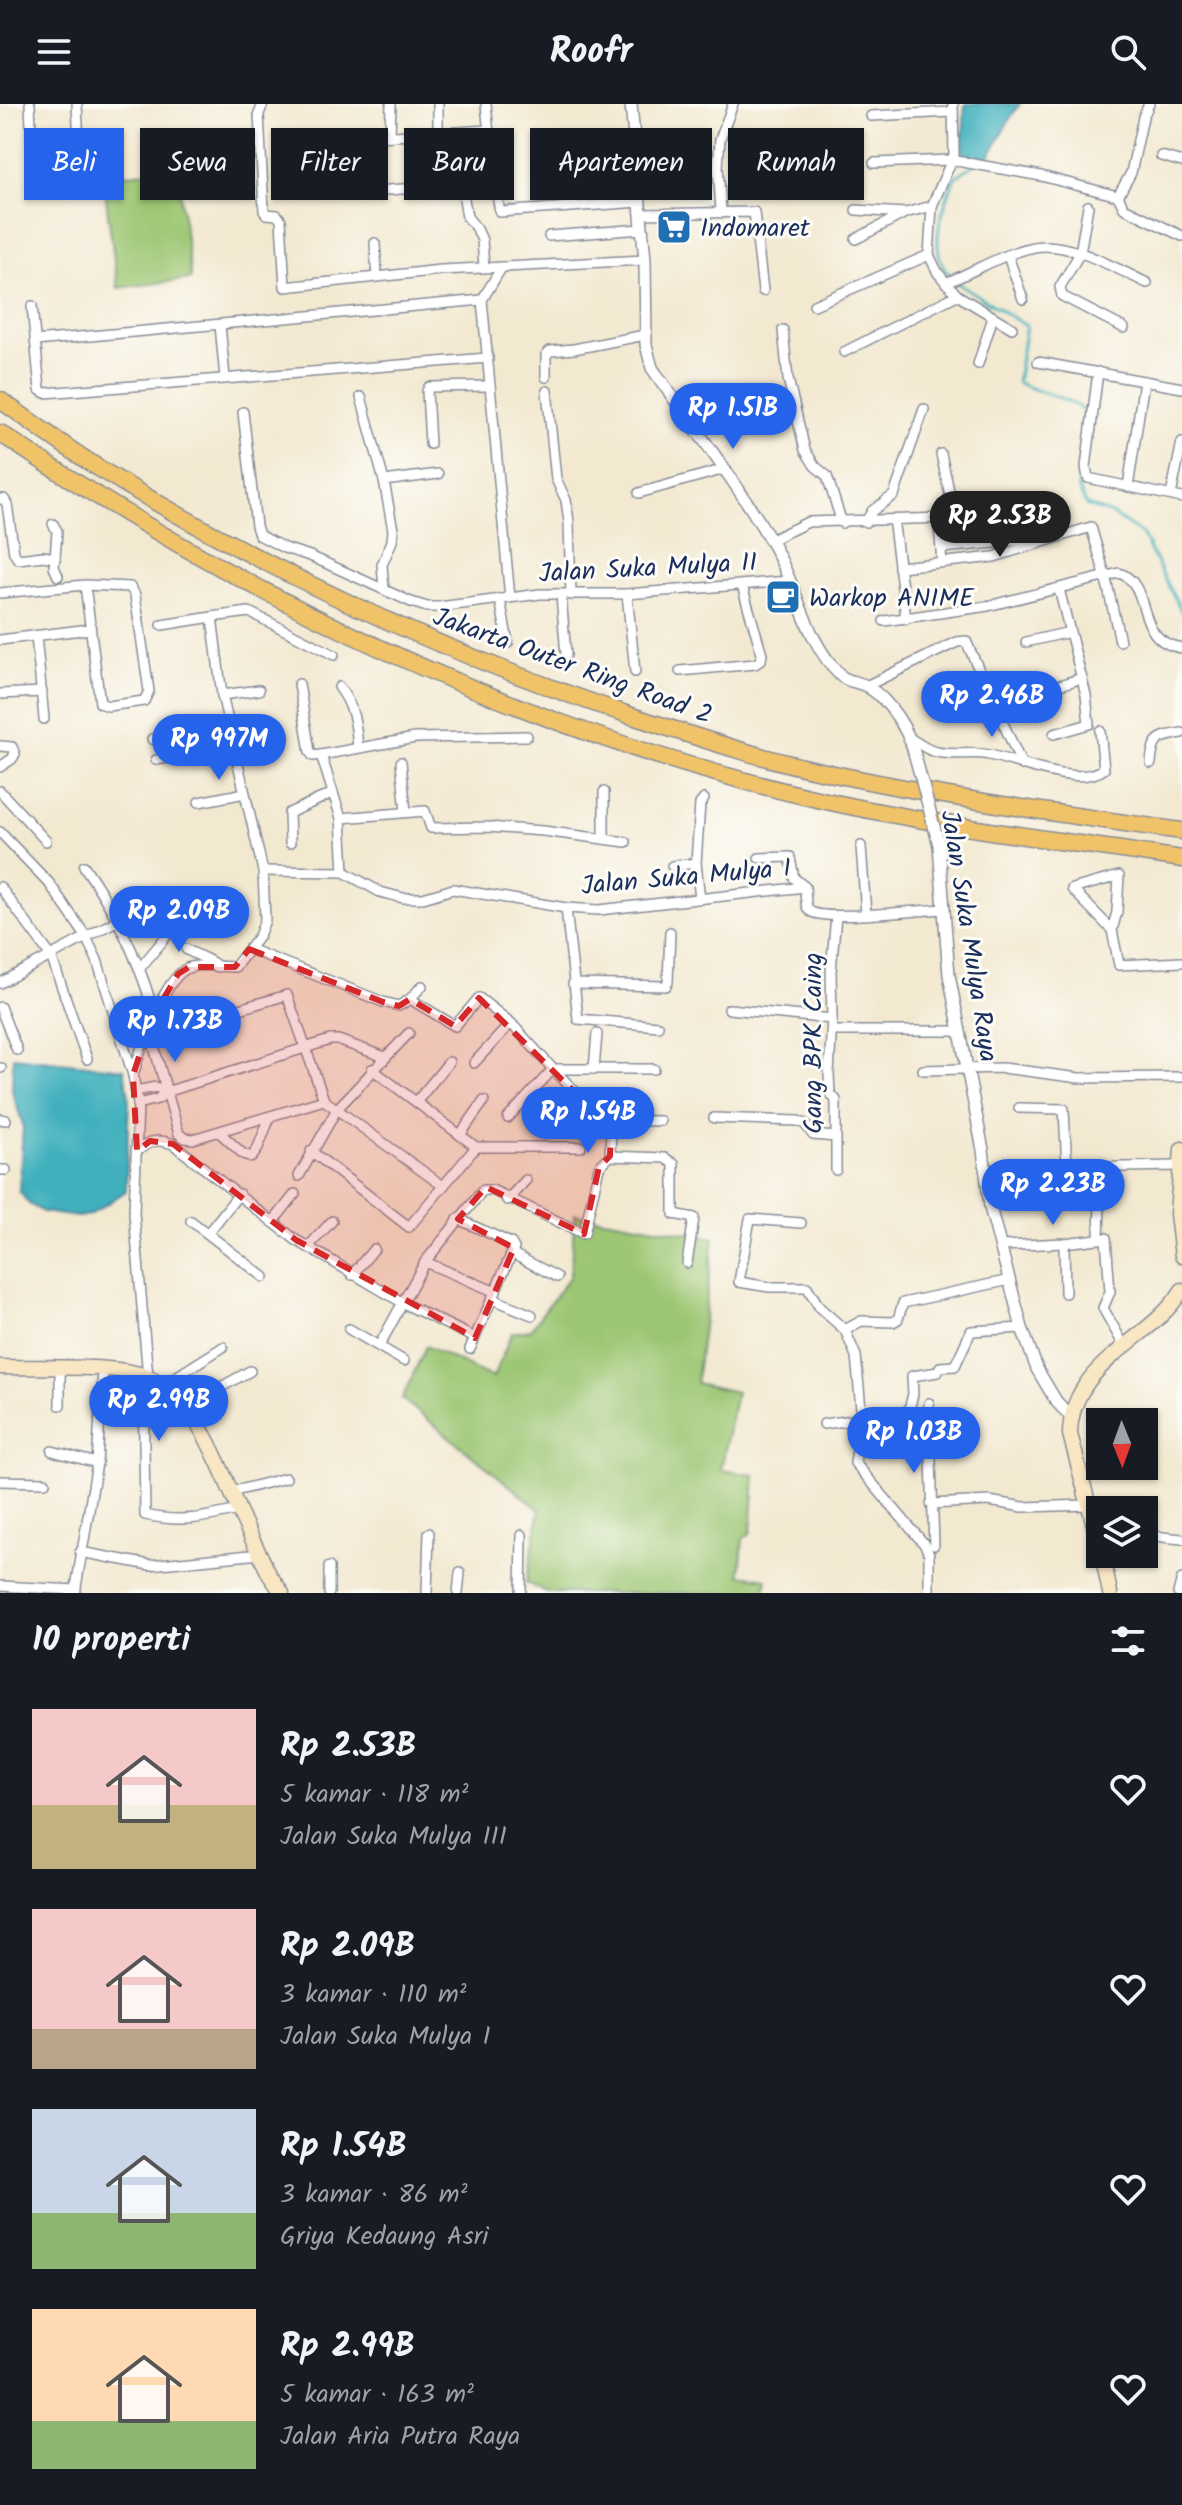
<!DOCTYPE html>
<html lang="id">
<head>
<meta charset="utf-8">
<style>
  :root { --surface:#171b24; --page:#20242c; --text:#f1f3f6; --muted:#9ea1a6; --accent:#2563eb }
  body { margin:0; font-family:Kalam,sans-serif; background:var(--page); color:var(--text); height:100vh; display:flex; flex-direction:column; font-size:30px; white-space:nowrap }
  * { box-sizing:border-box; margin:0 }
  p { font-size:26px; color:var(--muted) }
  .icon { flex:none; width:44px; height:44px; fill:none; stroke:currentColor; stroke-width:2; stroke-linecap:round; stroke-linejoin:round }
  .map { position:relative; height:1489px; overflow:hidden }
  .sheet { display:flex; flex-direction:column; background:var(--surface); flex:1 }
  .sheet>* { flex:none }
  .top-card { position:absolute; left:24px; top:24px; width:1134px; height:72px; display:flex; gap:16px }
  .needle { width:52px; rotate:179deg }
  .buttons { position:absolute; left:1086px; top:1304px; display:grid; gap:16px }
  .buttons a { display:grid; place-items:center; width:72px; height:72px; border-radius:0px; background:var(--surface); box-shadow:0 2px 6px #0004; font-size:40px }
  .price { position:absolute; translate:-50% -68px; padding:0 18px; border-radius:28px; background:var(--accent); color:#fff; font-size:26px; line-height:52px; filter:drop-shadow(0 2px 4px #0008) }
  .price::after { content:''; position:absolute; left:50%; top:48px; width:24px; height:18px; margin-left:-12px; background:inherit; clip-path:polygon(0 0,100% 0,50% 100%) }
  .price.selected { background:#222; color:#fff }
  ul { padding:0; list-style:none }
  li { display:flex; align-items:center; gap:24px; height:200px; padding:0 32px }
  li span { display:grid; place-items:center; flex:none; width:224px; height:160px; border-radius:0px; color:#555 }
  li>.icon { margin-inline-start:auto }
  span .icon { width:96px; height:96px; fill:#fffc; stroke-width:1 }
  li b { font-size:34px }
  h2 { display:flex; justify-content:space-between; align-items:center; height:96px; padding:0 32px; font-size:34px }
  .tag { padding:0 28px; border-radius:0px; background:var(--surface); box-shadow:0 2px 6px #0004; font-size:28px; line-height:72px }
  .tag.selected { background:var(--accent); color:#fff }
  header { display:flex; justify-content:space-between; align-items:center; height:104px; padding:0 32px; background:var(--surface); font-size:36px; font-weight:700 }
  .map>svg:first-child { display:block }
  .green { fill:#9cc672; stroke:#5c7a68; stroke-width:2 }
  .water { fill:#41b0bd; stroke:#2e708e; stroke-width:2 }
  .lines { fill:none; stroke-linecap:round; stroke-linejoin:round }
  .stream { stroke:#41b0bd; stroke-width:3 }
  .minor-casing { stroke:#878c98; stroke-width:12 }
  .tertiary-casing { stroke:#878c98; stroke-width:14 }
  .secondary-casing { stroke:#878c98; stroke-width:17 }
  .motorway-casing { stroke:#878c98; stroke-width:19 }
  .minor { stroke:#fff; stroke-width:9 }
  .tertiary { stroke:#fff; stroke-width:11 }
  .secondary { stroke:#f9e7c3; stroke-width:14 }
  .motorway { stroke:#f1c369; stroke-width:16 }
  .tertiary-bridge-casing { stroke:#878c98; stroke-width:14; stroke-linecap:butt }
  .tertiary-bridge { stroke:#fff; stroke-width:11 }
  .marked { fill:#d62828; fill-opacity:0.2; stroke:#d62828; stroke-width:6; stroke-dasharray:16 10; stroke-linejoin:round }
  .labels { text-anchor:middle; stroke-width:6; stroke-linejoin:round; paint-order:stroke }
  .poi-label { font-size:26px; fill:#1b2f5e; stroke:#fdfcf7; text-anchor:start }
  .street-label { font-size:26px; fill:#1b2f5e; stroke:#fdfcf7 }
</style>
</head>
<body>
<header><svg class="icon" aria-label="menu" viewBox="0 0 24 24"><path d="M4 6h16M4 12h16M4 18h16"/></svg>Roofr<svg class="icon" aria-label="search" viewBox="0 0 24 24"><circle cx="10" cy="10" r="6"/><path d="M15 15l6 6"/></svg></header>
<div class="map">
<svg width="1182" height="1489" viewBox="0 0 1182 1489">
  <rect width="100%" height="100%" fill="#fdfcf7"/>
  <filter id="ink" filterUnits="userSpaceOnUse"><feTurbulence type="fractalNoise" baseFrequency=".0125" numOctaves="2"/><feDisplacementMap in="SourceGraphic" scale="16" xChannelSelector="R" yChannelSelector="G"/><feConvolveMatrix kernelMatrix="1 2 1 2 8 2 1 2 1" color-interpolation-filters="sRGB"/></filter>
  <filter id="wash" filterUnits="userSpaceOnUse"><feTurbulence type="fractalNoise" baseFrequency=".006" numOctaves="4" result="noise"/><feDisplacementMap in="SourceGraphic" scale="32" xChannelSelector="R" yChannelSelector="G"/><feGaussianBlur stdDeviation="1.8" result="paint"/><feColorMatrix in="noise" values="0 0 0 0 0 0 0 0 0 0 0 0 0 0 0 0 0 1.4 0 .05"/><feComposite in="paint" operator="in"/></filter>
  <g filter="url(#wash)">
    <rect width="100%" height="100%" fill="#f3e9d1"/>
    <g class="green">
      <path d="M177,64l14,111 -73,9 -15,-111z"/>
      <path d="M575,1110l139,24 -18,145 40,9 -15,78 34,5 -4,57 -8,7 -3,36 27,4 -3,14h-215l-23,-10 14,-73 -138,-111 24,-53 67,32 19,-45 18,-3 40,-54z"/>
    </g>
    <g class="water">
      <path d="M965,0h55c-14,17 -20,37 -33,55l-25,-3z"/>
      <path d="M13,953l111,12 5,27 -3,95 -36,24 -13,2 -34,-5 -14,-8 -10,-13 4,-66 -11,-34z"/>
    </g>
    <g class="lines">
      <g class="stream">
        <path d="M952,174c-28,-28 -8,-71 3,-101l17,-11"/>
        <path d="M958,179l68,43 -9,56c21,12 51,13 68,31l-7,74 8,18 25,9 31,20 40,78"/>
      </g>
    </g>
  </g>
  <g filter="url(#ink)">
    <g class="lines">
      <defs>
        <g id="minor">
          <path d="M30,0l2,45"/>
          <path d="M77,0l2,41"/>
          <path d="M263,0l-4,10 5,97 2,3 11,1 4,5 4,67 156,-17 204,-10"/>
          <path d="M486,0l7,69 7,39 140,-10"/>
          <path d="M953,0l1,51 -22,51 -3,49 9,18 19,22 55,33"/>
          <path d="M871,12l82,-4"/>
          <path d="M438,29v-29"/>
          <path d="M390,32l1,-32"/>
          <path d="M363,34l125,-8"/>
          <path d="M1161,52l21,6"/>
          <path d="M874,59l77,-3 90,16 77,20"/>
          <path d="M388,86l70,-5 4,2 5,30 10,12 5,11 2,27"/>
          <path d="M1118,92l13,-23 12,-56 6,-13"/>
          <path d="M1118,92l6,12 58,28"/>
          <path d="M1088,102l-8,47 -20,34 2,9 62,32"/>
          <path d="M856,106l49,3"/>
          <path d="M721,107l-3,-44 2,-28 13,-35"/>
          <path d="M642,110l112,-2 9,79"/>
          <path d="M549,132l93,-7"/>
          <path d="M856,135l49,-26 27,-7"/>
          <path d="M375,139l2,34"/>
          <path d="M1008,152l15,43"/>
          <path d="M946,179c29,-12 58,-30 88,-36 34,-7 83,22 113,36"/>
          <path d="M482,196l28,298"/>
          <path d="M482,196l20,-33"/>
          <path d="M814,201l115,-50"/>
          <path d="M32,202l8,84 5,3 443,-35"/>
          <path d="M220,221l5,53"/>
          <path d="M783,226l5,49 17,71 10,16 12,10 15,47"/>
          <path d="M35,237l447,-41"/>
          <path d="M844,248l113,-57"/>
          <path d="M1038,258l144,26"/>
          <path d="M978,260l15,-47"/>
          <path d="M1098,268l-12,95 2,11 94,20"/>
          <path d="M546,273v-22l4,-4 24,-2 71,-14"/>
          <path d="M547,287l9,88 10,21 3,22 2,73"/>
          <path d="M361,293l23,84 9,49 -1,11 -10,24 2,24"/>
          <path d="M243,308l13,114 3,9 25,13 26,8 101,46 16,5h12l101,-13h87l162,-13"/>
          <path d="M430,340l-3,-53 2,-4 61,-1"/>
          <path d="M941,350l14,64"/>
          <path d="M384,377l54,-7"/>
          <path d="M1128,383l16,-106"/>
          <path d="M639,389l86,-24"/>
          <path d="M1171,391l11,-53"/>
          <path d="M0,395h4l3,5 7,49 4,6 25,-3 12,2 -1,9 4,9"/>
          <path d="M866,418l6,-11 22,-16 30,-86"/>
          <path d="M53,420l4,7 -2,27"/>
          <path d="M939,420l3,39"/>
          <path d="M894,422l12,93"/>
          <path d="M771,436l37,-18 172,-5"/>
          <path d="M941,444l96,-9"/>
          <path d="M899,463l95,-10 97,-30 14,48 15,66"/>
          <path d="M0,489l85,-8 45,2 5,8 14,96 -5,10 -36,5 -8,-3 -15,-118"/>
          <path d="M627,490l8,78"/>
          <path d="M561,491l5,60"/>
          <path d="M500,495l8,44"/>
          <path d="M884,517l104,-15 131,-33c35,11 13,68 63,75"/>
          <path d="M162,521l50,-8"/>
          <path d="M36,532l8,83"/>
          <path d="M0,536l90,-11"/>
          <path d="M1026,538l44,-10"/>
          <path d="M680,567l75,-7 6,-4 1,-6 -20,-68"/>
          <path d="M299,580l11,68 3,4 8,-1 20,63"/>
          <path d="M866,582l91,-44 9,-1 56,124"/>
          <path d="M339,583c15,20 17,36 19,61"/>
          <path d="M1041,587l41,-13"/>
          <path d="M0,590l42,-2"/>
          <path d="M222,591l37,-5"/>
          <path d="M1054,630l35,-10 -3,-29 -27,-106"/>
          <path d="M152,635l78,-13"/>
          <path d="M911,635c7,4 15,10 22,12 17,6 38,0 56,4 30,6 88,33 115,14l-4,-38"/>
          <path d="M0,642l12,1 3,7 -3,5 -12,8"/>
          <path d="M321,651l94,-17 112,-2"/>
          <path d="M156,656l78,-14"/>
          <path d="M401,658l5,50"/>
          <path d="M1151,659c2,-25 7,-26 31,-30"/>
          <path d="M0,687l46,50"/>
          <path d="M199,698l46,-9"/>
          <path d="M0,728l49,51 36,52 12,25 36,115 5,29 -4,109 14,164"/>
          <path d="M604,735v-47"/>
          <path d="M290,739l-1,-30 44,-20"/>
          <path d="M861,742l5,68"/>
          <path d="M759,754l31,-1 4,21 11,9"/>
          <path d="M84,762c30,43 52,87 67,137"/>
          <path d="M672,762l24,-3"/>
          <path d="M263,767l81,1 36,20 23,6h20l30,-9 113,19 33,2 206,-23c1,6 -1,20 5,24 12,11 112,-1 134,-2"/>
          <path d="M344,768l-3,-54 84,-7 6,17 57,-1 55,4 83,11"/>
          <path d="M0,783l51,69 36,103"/>
          <path d="M700,795l-4,-36 4,-59 4,-5"/>
          <path d="M566,804l12,111 80,7"/>
          <path d="M836,812l-5,55 1,48 -3,55 1,19 6,7v70"/>
          <path d="M1112,826l5,-18 2,-36 -47,13 40,41 7,35 63,-3"/>
          <path d="M186,845c10,7 26,10 32,18"/>
          <path d="M249,845l134,53 16,4 11,-7 12,-13"/>
          <path d="M140,864l25,-30"/>
          <path d="M0,879l118,-63"/>
          <path d="M573,880l93,2 2,-4 2,-50"/>
          <path d="M410,895l45,27 24,-28 32,25 -37,40"/>
          <path d="M0,903l17,43"/>
          <path d="M729,905l103,10"/>
          <path d="M838,927h122"/>
          <path d="M0,964h1"/>
          <path d="M372,965l104,78h105"/>
          <path d="M553,965h101"/>
          <path d="M594,965l3,-35"/>
          <path d="M923,966l80,-2 76,10 103,-1"/>
          <path d="M133,971c7,-24 32,-103 58,-108 13,-3 30,0 44,0l24,-31 6,-16 -2,-49 -41,-176 -10,-78 37,-5 85,43"/>
          <path d="M136,987l20,-4 10,5"/>
          <path d="M324,996l-131,39 -8,-1 -6,-4 -26,-91 5,-10 129,-38 37,105 119,86"/>
          <path d="M417,997l32,-39"/>
          <path d="M138,1000l20,-5 8,-7 164,-52h8l47,17"/>
          <path d="M1019,1004l45,1 3,59 112,-2"/>
          <path d="M508,1014l45,-49 -42,-46"/>
          <path d="M714,1014l84,3 7,3 8,11 22,2"/>
          <path d="M0,1015l6,1"/>
          <path d="M603,1016l57,1"/>
          <path d="M219,1028l24,22 9,3 5,-7 13,-33"/>
          <path d="M460,1031l24,-34"/>
          <path d="M137,1047c13,-10 20,-13 36,-7l123,96 109,64 70,34"/>
          <path d="M311,1047l98,76 67,-80"/>
          <path d="M610,1052l55,2 9,6v50l20,4 -7,45"/>
          <path d="M0,1066h6"/>
          <path d="M299,1072l38,-67 72,-76"/>
          <path d="M507,1096l19,-20"/>
          <path d="M458,1115l53,24 3,5 -44,101"/>
          <path d="M191,1117l73,56"/>
          <path d="M273,1118l22,-28"/>
          <path d="M801,1119l-51,-4 -11,63 30,5h38l13,21 25,22 11,26 6,63 -7,44 70,82 4,9v39"/>
          <path d="M208,1129l31,-39"/>
          <path d="M1099,1134l2,-71"/>
          <path d="M1064,1139l1,50"/>
          <path d="M1002,1142l62,-3 42,-5 4,54 -7,16 20,36"/>
          <path d="M308,1143l24,-26"/>
          <path d="M513,1150l44,23"/>
          <path d="M425,1158l71,30"/>
          <path d="M352,1171l22,-26"/>
          <path d="M493,1195l39,16"/>
          <path d="M349,1225l55,32"/>
          <path d="M845,1226l16,-9 32,1 5,-3 5,-16 107,-23"/>
          <path d="M379,1242l46,-84 58,-72h9l92,44 15,-67 11,-11 1,-28 -58,-59"/>
          <path d="M143,1271l2,140c36,8 58,3 93,-5"/>
          <path d="M163,1281l60,-38"/>
          <path d="M929,1299l5,142"/>
          <path d="M60,1301v-37"/>
          <path d="M185,1303l65,-36"/>
          <path d="M824,1320l80,-11 5,-3 4,-16 -1,-18 26,-4 2,-5 15,-1 16,-35 51,-3"/>
          <path d="M52,1347l45,12"/>
          <path d="M0,1377l45,1"/>
          <path d="M231,1388l55,-14"/>
          <path d="M931,1400l58,-3 34,6 66,-2"/>
          <path d="M1144,1431l38,4"/>
          <path d="M80,1448l70,13 110,-11"/>
          <path d="M0,1482l76,4"/>
          <path d="M75,1489l22,-130 6,-93"/>
          <path d="M329,1489v-26"/>
          <path d="M427,1489l2,-60"/>
          <path d="M458,1489l2,-20"/>
          <path d="M521,1489l1,-58"/>
          <path d="M1178,1489l4,-14"/>
        </g>
        <g id="tertiary">
          <path d="M631,0l14,156 1,85 6,23c41,59 86,115 121,177 24,41 32,95 67,130 8,8 19,6 28,12 22,14 41,43 47,69"/>
          <path d="M939,741l10,130 34,175 7,57 32,121 15,41 19,32 14,15"/>
        </g>
        <g id="secondary">
          <path d="M1182,1045l-5,65 5,42"/>
          <path d="M0,1263c39,1 111,-3 146,9 48,17 73,89 92,132 9,22 21,44 31,66l13,19"/>
          <path d="M1100,1444l-30,-114c1,-73 81,-92 112,-144"/>
          <path d="M1102,1450l8,39"/>
        </g>
        <g id="motorway">
          <path d="M0,296c35,24 69,50 105,72 171,104 344,184 533,246 59,19 118,39 178,52 121,27 244,44 366,61"/>
          <path d="M0,329c247,166 514,294 804,363 124,29 252,44 378,63"/>
        </g>
      </defs>
      <use href="#minor" class="minor-casing"/>
      <use href="#tertiary" class="tertiary-casing"/>
      <use href="#secondary" class="secondary-casing"/>
      <use href="#motorway" class="motorway-casing"/>
      <use href="#minor" class="minor"/>
      <use href="#tertiary" class="tertiary"/>
      <use href="#secondary" class="secondary"/>
      <use href="#motorway" class="motorway"/>
      <defs>
        <path id="tertiary-bridge" d="M915,652l24,89"/>
      </defs>
      <use href="#tertiary-bridge" class="tertiary-bridge-casing"/>
      <use href="#tertiary-bridge" class="tertiary-bridge"/>
    </g>
  </g>
  <path class="marked" d="M249,845l134,53 16,4 11,-7 45,27 24,-28 132,130 -1,28 -11,11 -15,67 -98,-47 -28,32 56,29 -39,90 -179,-98 -123,-96 -23,-3 -13,10 -4,-76 18,-55 27,-46 11,-7h46z"/>
  <defs>
    <symbol id="supermarket-square" viewBox="-11 -11 22 22"><rect x="-9" y="-9" width="18" height="18" rx="4" fill="#1f6fb2" stroke="#fdfcf7"/><path d="M-6-5.5h2.5l.6 2H6L4.5 2H-2.5L-4.4-4H-6ZM-1.5 3.2a1.3 1.3 0 1 0 .1 0ZM3 3.2a1.3 1.3 0 1 0 .1 0Z" fill="#fff"/></symbol>
    <symbol id="cafe-square" viewBox="-11 -11 22 22"><rect x="-9" y="-9" width="18" height="18" rx="4" fill="#1f6fb2" stroke="#fdfcf7"/><path d="M-5.5-4.5H6V0H3Q3 3.5 0 3.5H-2.5Q-5.5 3.5-5.5 0ZM3-3.2v2h1.7v-2ZM-6 4.5H4V6H-6Z" fill="#fff"/></symbol>
  </defs>
  <g fill-rule="evenodd">
    <use href="#supermarket-square" x="654" y="103" width="40" height="40"/>
    <use href="#cafe-square" x="763" y="473" width="40" height="40"/>
  </g>
  <g class="labels">
    <g class="poi-label">
      <text x="700" y="132">Indomaret</text>
      <text x="809" y="502">Warkop ANIME</text>
    </g>
    <g class="street-label">
      <text transform="translate(648 463) rotate(-3)" y="9">Jalan Suka Mulya II</text>
      <text transform="translate(573 561) rotate(20)" y="9">Jakarta Outer Ring Road 2</text>
      <text transform="translate(686 772) rotate(-5)" y="9">Jalan Suka Mulya I</text>
      <text transform="translate(970 832) rotate(81)" y="9">Jalan Suka Mulya Raya</text>
      <text transform="translate(812 939) rotate(-90)" y="9">Gang BPK Caing</text>
    </g>
  </g>
</svg>
<div class="buttons">
<a><svg class="needle" viewBox="-14 -14 28 28"><path d="M0-13l5 13h-10z" fill="#e53935"/><path d="M0 13l5-13h-10z" fill="#9ea1a6"/></svg></a>
<a><svg class="icon" aria-label="layers" viewBox="0 0 24 24"><path d="M12 4l9 5-9 5-9-5zM3 14l9 5 9-5"/></svg></a>
</div>
<b class="price" style="left:733px;top:347px">Rp 1.51B</b>
<b class="price selected" style="left:1000px;top:455px">Rp 2.53B</b>
<b class="price" style="left:992px;top:635px">Rp 2.46B</b>
<b class="price" style="left:219px;top:678px">Rp 997M</b>
<b class="price" style="left:179px;top:850px">Rp 2.09B</b>
<b class="price" style="left:175px;top:960px">Rp 1.73B</b>
<b class="price" style="left:588px;top:1051px">Rp 1.54B</b>
<b class="price" style="left:1053px;top:1123px">Rp 2.23B</b>
<b class="price" style="left:159px;top:1339px">Rp 2.99B</b>
<b class="price" style="left:914px;top:1371px">Rp 1.03B</b>
<div class="top-card">
<a class="tag selected">Beli</a>
<a class="tag">Sewa</a>
<a class="tag">Filter</a>
<a class="tag">Baru</a>
<a class="tag">Apartemen</a>
<a class="tag">Rumah</a>
</div>
</div>
<section class="sheet">
<h2>10 properti<svg class="icon" aria-label="filters" viewBox="0 0 24 24"><path d="M4 7h16M4 17h16"/><circle cx="9" cy="7" r="2"/><circle cx="15" cy="17" r="2"/></svg></h2>
<ul>
<li><span style="background:linear-gradient(#f6c9c9 60%,#c2b280 0)"><svg class="icon" aria-label="home" viewBox="0 0 24 24"><path d="M3 11l9-7 9 7M6 9v11h12V9"/></svg></span><div><b>Rp 2.53B</b><p>5 kamar · 118 m²</p><p>Jalan Suka Mulya III</p></div><svg class="icon" aria-label="heart" viewBox="0 0 24 24"><path d="M12 20l-8-8c-3-5 5-10 8-4 3-6 11-1 8 4z"/></svg></li>
<li><span style="background:linear-gradient(#f6c9c9 75%,#b9a48a 0)"><svg class="icon" aria-label="home" viewBox="0 0 24 24"><path d="M3 11l9-7 9 7M6 9v11h12V9"/></svg></span><div><b>Rp 2.09B</b><p>3 kamar · 110 m²</p><p>Jalan Suka Mulya I</p></div><svg class="icon" aria-label="heart" viewBox="0 0 24 24"><path d="M12 20l-8-8c-3-5 5-10 8-4 3-6 11-1 8 4z"/></svg></li>
<li><span style="background:linear-gradient(#c9d6e8 65%,#8fb573 0)"><svg class="icon" aria-label="home" viewBox="0 0 24 24"><path d="M3 11l9-7 9 7M6 9v11h12V9"/></svg></span><div><b>Rp 1.54B</b><p>3 kamar · 86 m²</p><p>Griya Kedaung Asri</p></div><svg class="icon" aria-label="heart" viewBox="0 0 24 24"><path d="M12 20l-8-8c-3-5 5-10 8-4 3-6 11-1 8 4z"/></svg></li>
<li><span style="background:linear-gradient(#ffd9b3 70%,#8fb573 0)"><svg class="icon" aria-label="home" viewBox="0 0 24 24"><path d="M3 11l9-7 9 7M6 9v11h12V9"/></svg></span><div><b>Rp 2.99B</b><p>5 kamar · 163 m²</p><p>Jalan Aria Putra Raya</p></div><svg class="icon" aria-label="heart" viewBox="0 0 24 24"><path d="M12 20l-8-8c-3-5 5-10 8-4 3-6 11-1 8 4z"/></svg></li>
</ul>
</section>
</body>
</html>
